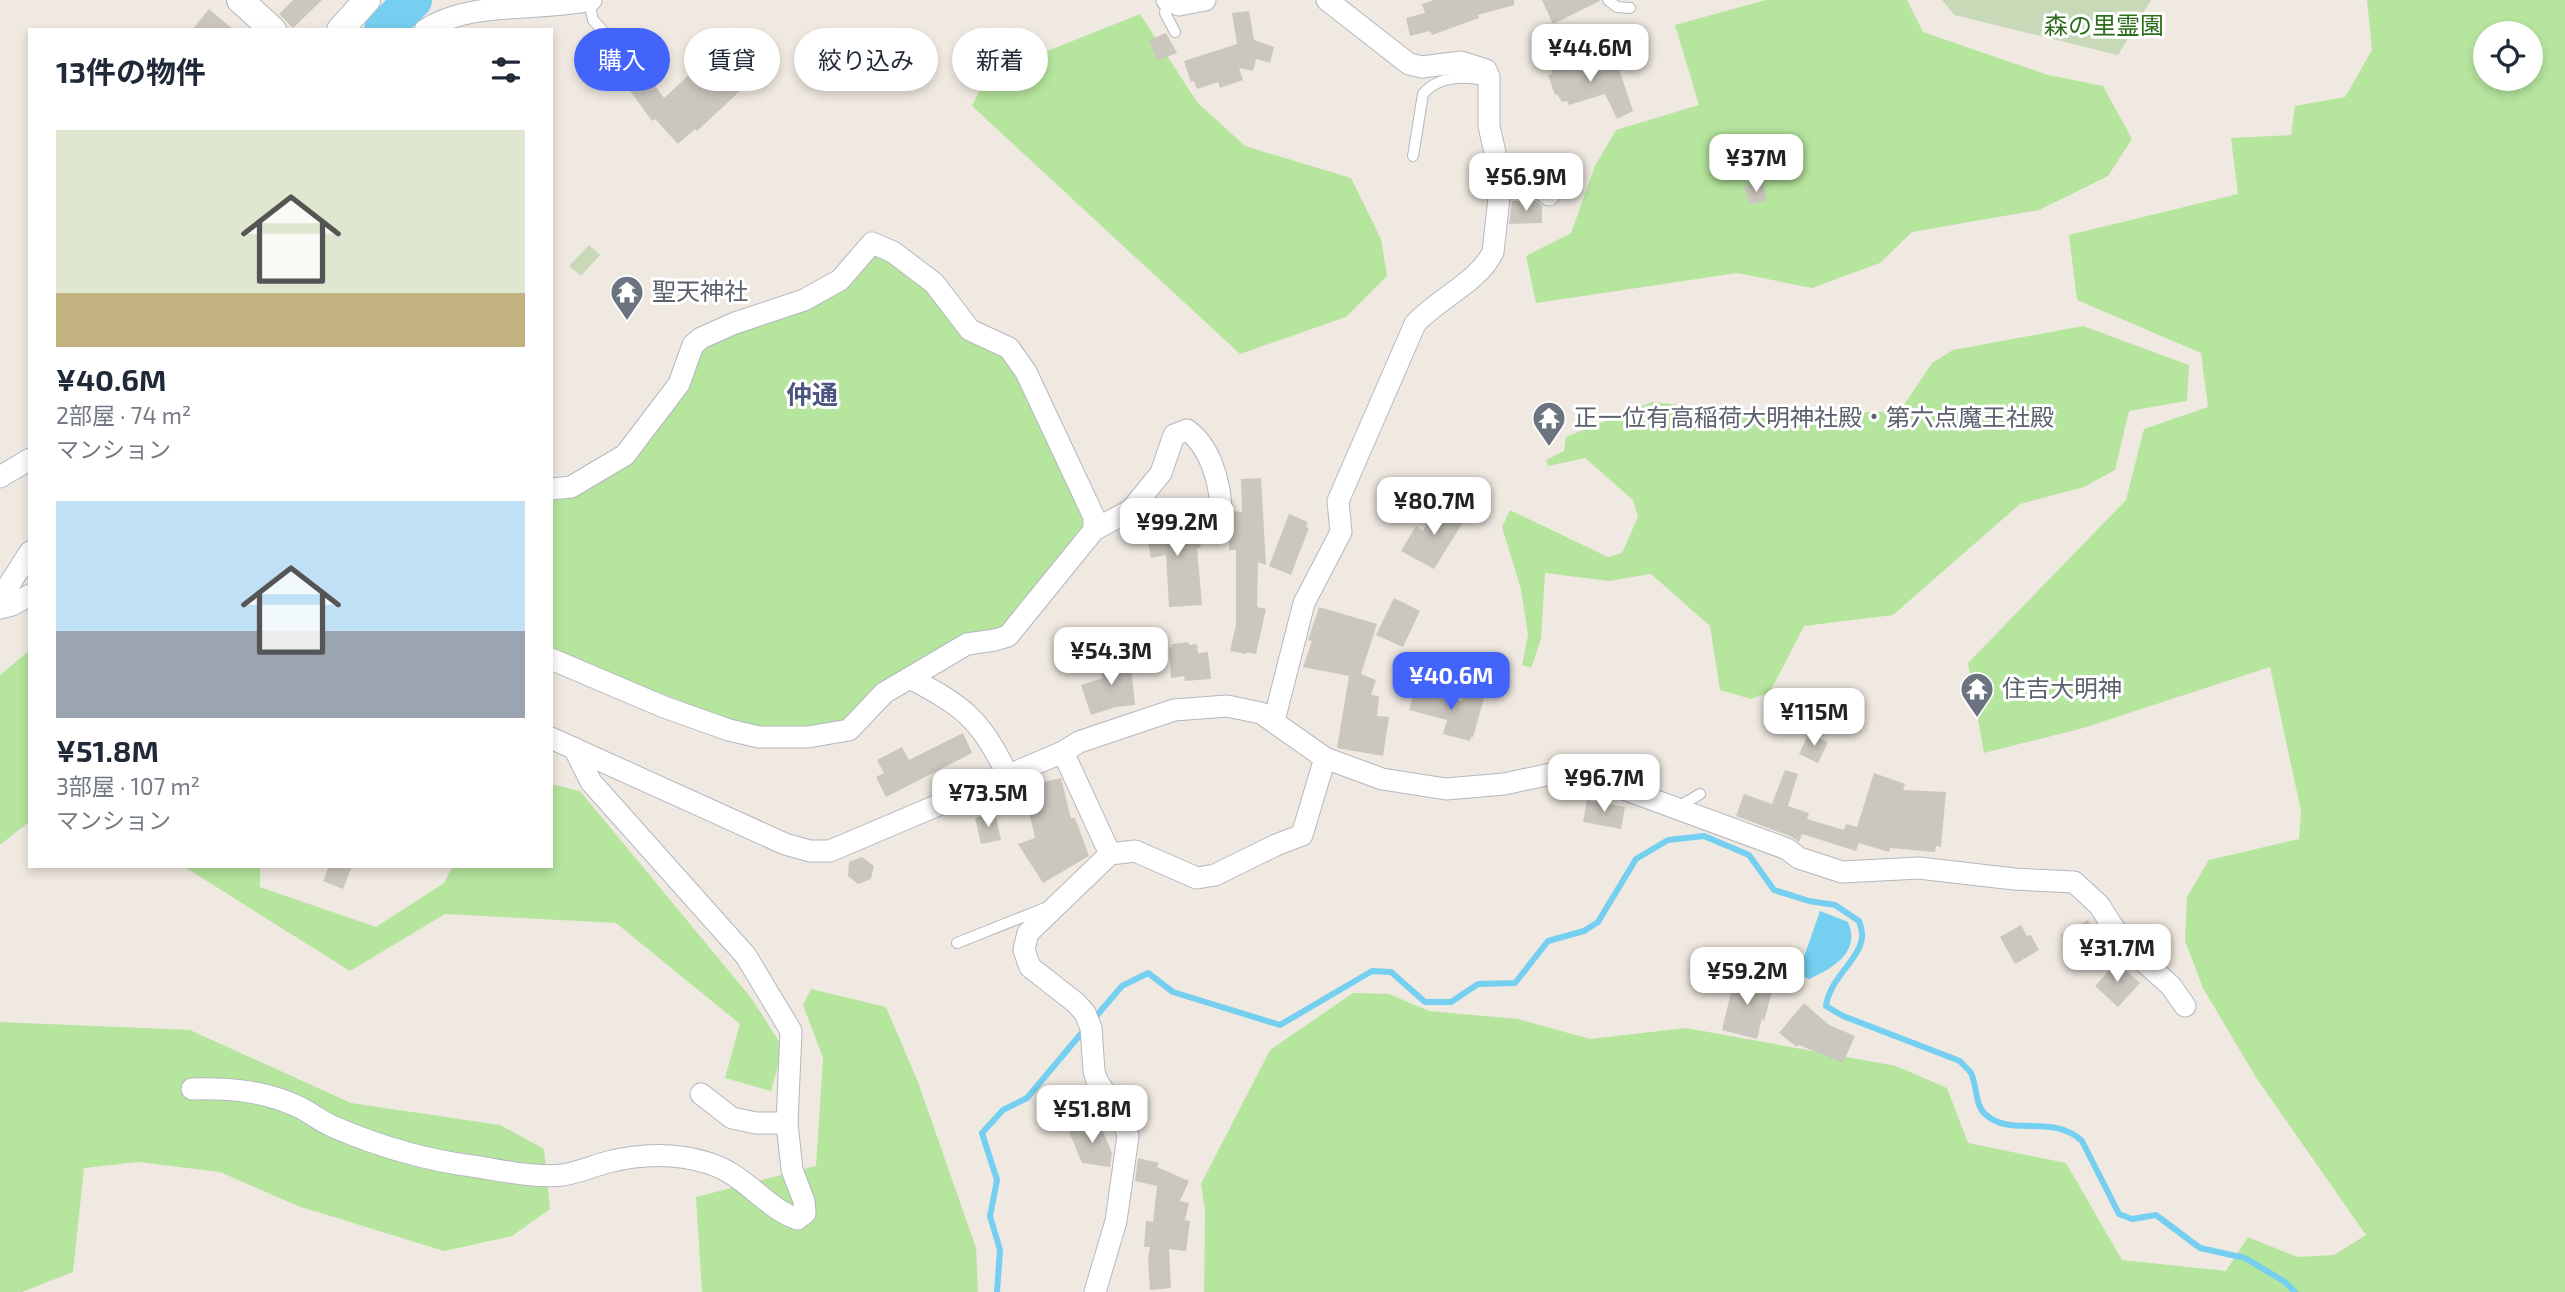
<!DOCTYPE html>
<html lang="ja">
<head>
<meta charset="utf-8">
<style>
  :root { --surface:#fff; --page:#f2f2f3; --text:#1f2937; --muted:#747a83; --accent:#4264fb }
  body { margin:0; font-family:"Exo 2","Noto Sans JP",sans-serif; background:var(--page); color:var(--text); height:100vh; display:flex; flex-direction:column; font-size:26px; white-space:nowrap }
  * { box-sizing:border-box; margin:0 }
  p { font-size:23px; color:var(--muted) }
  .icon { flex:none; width:38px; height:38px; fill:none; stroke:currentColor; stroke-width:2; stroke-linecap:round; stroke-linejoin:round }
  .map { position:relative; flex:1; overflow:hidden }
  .sheet { position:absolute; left:28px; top:28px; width:525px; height:840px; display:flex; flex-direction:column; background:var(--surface); border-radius:0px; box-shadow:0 4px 10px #0003 }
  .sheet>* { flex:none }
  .guide { position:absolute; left:574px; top:28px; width:665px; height:63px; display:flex; gap:14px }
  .fabs { position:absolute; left:2473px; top:21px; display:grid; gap:14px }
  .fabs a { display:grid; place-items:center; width:70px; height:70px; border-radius:50%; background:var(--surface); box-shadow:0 4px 10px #0003; font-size:35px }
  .price { position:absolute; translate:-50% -60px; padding:0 16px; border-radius:14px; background:#fff; color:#222; font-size:23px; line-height:46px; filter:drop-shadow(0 2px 4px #0008) }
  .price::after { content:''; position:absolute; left:50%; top:42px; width:21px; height:16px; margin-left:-10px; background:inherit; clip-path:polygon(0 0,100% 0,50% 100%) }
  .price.active { background:var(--accent); color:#fff }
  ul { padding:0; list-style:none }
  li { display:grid; align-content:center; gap:14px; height:371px; padding:0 28px }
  li span { display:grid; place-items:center; height:217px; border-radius:0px; color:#555 }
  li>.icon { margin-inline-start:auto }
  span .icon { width:126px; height:126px; fill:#fffc; stroke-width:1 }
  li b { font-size:30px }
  h2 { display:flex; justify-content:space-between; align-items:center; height:84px; padding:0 28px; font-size:30px }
  .chip { padding:0 24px; border-radius:32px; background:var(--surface); box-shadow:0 4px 10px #0003; font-size:24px; line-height:63px }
  .chip.active { background:var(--accent); color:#fff }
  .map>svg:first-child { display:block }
  .green { fill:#b6e59e; fill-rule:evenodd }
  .cemetery { fill:#c8d9b8 }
  .water { fill:#75cff0 }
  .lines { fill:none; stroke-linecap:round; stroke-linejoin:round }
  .stream { stroke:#75cff0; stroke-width:6 }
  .river { stroke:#75cff0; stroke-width:38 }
  .building { fill:#cbc7bf }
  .service-casing { stroke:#b4b7c1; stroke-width:12 }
  .minor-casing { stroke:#b4b7c1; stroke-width:23 }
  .tertiary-casing { stroke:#b4b7c1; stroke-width:28 }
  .service { stroke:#fff; stroke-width:10 }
  .minor { stroke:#fff; stroke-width:21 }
  .tertiary { stroke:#fff; stroke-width:26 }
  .labels { text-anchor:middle; stroke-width:6; stroke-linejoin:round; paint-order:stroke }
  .park-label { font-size:24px; fill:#2c6e1b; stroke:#fff }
  .worship-label { font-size:24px; fill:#5b616d; stroke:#fff; text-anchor:start }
  .neighbourhood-label { font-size:26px; font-weight:bold; fill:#4d5680; stroke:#fff }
</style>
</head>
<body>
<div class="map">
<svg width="2565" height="1292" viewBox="0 0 2565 1292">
  <rect width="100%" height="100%" fill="#efe9e1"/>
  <g class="green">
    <path d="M1766,0h141l16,32 125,43 55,11 29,53 -24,37 -69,34 -127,22 -32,31 -68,25 -75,-15 -201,30 -10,-47 45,-23 24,-67 21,-36 83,-25 -24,-80z"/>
    <path d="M2367,0h198v1292h-1361l1,-81 -4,-27 69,-134 83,-57 36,1 40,17 89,8 72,20 96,-11 210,38 51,22 21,55 98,20 56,97 104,11 22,-34 49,20 37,-2 32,-20 -109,-156 -54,-91 -18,-47 2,-44 22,-37 90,-21 2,-28 -31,-144 -187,61 -99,25 -16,-90 158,-163 18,-71 64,-22 -7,-54 -124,-53 -8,-65 169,-41 -7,-56 60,-3 4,-29 50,-9 27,-47zM2485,33h45v46h-45z"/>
    <path d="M1140,14l57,88 48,44 106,32 30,61 6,37 -41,41 -106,37 -268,-248 15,-31z"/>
    <path d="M879,252l44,32 82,70 29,46 50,121 1,11 -85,96 -151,94 -66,6 -41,-3 -191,-75v-155l76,-33 76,-118z"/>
    <path d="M2083,326l106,39 -2,36 -58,10 -14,59 -31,17 -64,17 -127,111 -89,11 -34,66 -19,7 -31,-9 -10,-64 -59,-52 -42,7 -64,-8 -4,66 -10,29 -9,-3 6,-30 -7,-46 -19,-62 8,-17 98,47 14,-4 16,-36 -5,-17 -48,-42 -37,8 -2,-6 18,-9 2,-14 86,-35 119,13 129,-4 32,-48 21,-13z"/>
    <path d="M30,650v171l-30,24v-170z"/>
    <path d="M551,784l29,7 172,208 31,49 -12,43 -46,-13 15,-54 -124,-101 -171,-9 -95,57 -167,-105h77v21l116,40 68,-44 9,-17h98z"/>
    <path d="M811,989l75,18 32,75 58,166 2,44h-276l-6,-95 120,-31 7,-108 -20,-53z"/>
    <path d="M0,1022l190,8 161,73 149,22 44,24 6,60 -38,27 -68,15 -146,-45 -78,-34 -82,-10 -54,6 -11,104 -51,20h-22z"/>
  </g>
  <g class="cemetery">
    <path d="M1942,0h209l-33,55 -164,-40z"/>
    <path d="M589,245l11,10 -19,21 -12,-10z"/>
  </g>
  <path class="water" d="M1820,911l28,11c13,30 -15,46 -39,57l-11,-5z"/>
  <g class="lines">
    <g class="stream">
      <path d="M1092,1021l30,-35 26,-13 25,19 107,33 92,-54 19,1 34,30h26l27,-18 37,-1 33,-42 36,-10 14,-9 38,-63 32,-19 36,-4 45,19 25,35 35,11 26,4 24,16c1,4 4,11 3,16 -2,23 -32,40 -36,69l17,10 117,45c3,4 8,8 11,12 6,12 4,32 14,41 25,24 68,-1 97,27l37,73 13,5 24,-4 44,33 45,10 40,24 10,10"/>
      <path d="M997,1292l3,-42 -10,-34 7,-36 -15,-47 21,-23 24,-12 58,-69"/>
    </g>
    <path class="river" d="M383,30l30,-30"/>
  </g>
  <g class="building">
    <path d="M293,0h29l-29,28 -14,-14z"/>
    <path d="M1434,0h80v5l-36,10 1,3 -47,17 -2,-4 -20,5 -4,-18 19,-5 -3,-9z"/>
    <path d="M1542,0h58v1l-47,23z"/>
    <path d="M209,9l25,21h-42z"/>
    <path d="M1249,11l5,29 20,7 -4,16 -14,-4 -3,12 -14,-3 4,12 -23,8 -2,-6 -21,7 -3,-8 -3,1 -7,-21 53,-17 -5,-31z"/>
    <path d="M1166,33l11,20 -20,8 -8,-21z"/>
    <path d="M1565,55l5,16 24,-8 1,4 21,-7 17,51 -16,8 -12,-25 -36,11 -2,-4 -5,1 -5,-8 -2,1 -7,-20 4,-1 -2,-13z"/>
    <path d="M716,57l26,28 -3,3 2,2 -44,41 -2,-2 -17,15 -23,-25 -3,2 -26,-36 18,-14 20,27 27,-25 3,4z"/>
    <path d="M1762,183l5,17 -17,5 -6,-18z"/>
    <path d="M1512,201h24l6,5v17l-33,1z"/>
    <path d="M1261,478l5,87 -8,-3 -1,45 9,2 -10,45 -9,-2 -1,2 -16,-3 6,-26v-75h-7v-22l4,-17 9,1 -1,-33z"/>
    <path d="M1440,503l25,16 -31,50 -33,-18 15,-25 7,5z"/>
    <path d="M1289,514l19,8 -2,5 3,1 -18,47 -22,-9z"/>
    <path d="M1162,516l1,4 9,-2 1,5 22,-4 6,29h-4l5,57 -33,2 -3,-52 -15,3 -7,-39z"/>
    <path d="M1394,598l26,13 -17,36 -27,-12z"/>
    <path d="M1319,607l58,17 -16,50 15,6 -5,15 8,1 -2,20 12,1 -6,39 -46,-8 12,-72 -46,-9 9,-26 -4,-1z"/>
    <path d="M1189,642v3l8,-1 1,9 10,-1 3,27 -26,2 -1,-5 -13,2 -2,-30 3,-1v-3z"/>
    <path d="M1130,657l5,48 -19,2 -25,8 -10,-30 22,-7 -1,-7 4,-1 -1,-10z"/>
    <path d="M1415,689l47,12 3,-10 20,4 -12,42h-2l-1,4 -27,-7 4,-14 -38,-10z"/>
    <path d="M963,733l9,20 -86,44 -10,-20 8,-4 -7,-13 25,-13 7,13z"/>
    <path d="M1809,733l19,9 -10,21 -19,-9z"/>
    <path d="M1785,770l13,4 -10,32 21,7 -2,6 37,11 2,-6 11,3 17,-54 31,11 -2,6 43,2 -5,55 -5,-1 -1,6 -45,-4 -1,4 -30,-9 -3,8 -54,-17 -3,8 -7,-5 -56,-21 8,-22 28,10z"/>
    <path d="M1061,778l10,40h4l14,38 -46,27 -25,-39 17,-6 -10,-44 4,-1 -2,-7z"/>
    <path d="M1587,800l38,7 -4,22 -38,-7z"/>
    <path d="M995,813l6,27 -20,4 -6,-26z"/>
    <path d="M862,857l12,9 -3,13 -13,5 -10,-8 1,-14z"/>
    <path d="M329,866h23l-9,23 -20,-8z"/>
    <path d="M2088,920l5,9 4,-2 8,12v6l-30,16 -14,-26z"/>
    <path d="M2021,925l6,11 4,-1 8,15 -24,14 -15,-27z"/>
    <path d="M2117,962l23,21 -22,24 -23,-21z"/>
    <path d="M1735,976l23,5v3l15,4 -9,33 -2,-3 -5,21 -35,-9z"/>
    <path d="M1804,1003l25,22 26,11 -12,27 -44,-18 -2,2 -18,-14z"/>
    <path d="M1098,1120l14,33 -2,14 -28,-4 -13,-31z"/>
    <path d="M1138,1158l21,5 -2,4 32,14 -9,20 9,2 -4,17 5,1 -4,30 -17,-2 2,39 -21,2 -2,-31 2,-12h-6l2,-26 7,1 4,-36 -22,-5z"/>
  </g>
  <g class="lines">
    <defs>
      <g id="service">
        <path d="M1167,0l-2,13 10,19"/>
        <path d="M1608,0l9,7 13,1"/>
        <path d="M589,1l4,19 11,12"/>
        <path d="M1413,156l10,-62c16,-19 44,-18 66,-13"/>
        <path d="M1678,807l22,-13"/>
        <path d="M957,943l88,-35"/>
      </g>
      <g id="minor">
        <path d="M1167,0l12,5 26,-5"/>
        <path d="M425,30c45,-30 111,-18 166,-30"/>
        <path d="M1501,180l40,8 8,7"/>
        <path d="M0,477l30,-18"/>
        <path d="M551,489l20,-2 54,-32 54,-71 14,-39 8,-7 34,-15 69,-23 36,-20 32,-37 21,9 41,31 36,47 39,18 17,24 68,145v13l-86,106 -13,4 -28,4 -83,49 -35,37 -41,7h-49l-30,-7 -65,-23 -113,-48"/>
        <path d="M1094,530l37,-20 30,-37 13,-38 13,-5c23,16 32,50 34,76"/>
        <path d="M0,599l30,-47"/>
        <path d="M0,608l12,-3 18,-10"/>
        <path d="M910,678c53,28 71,41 97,96"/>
        <path d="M1274,721l30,-118 37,-71 -3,-31 77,-177c23,-26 63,-41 78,-72l8,-72 -12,-54v-49l-3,-7 -25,-8 -39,5 -13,-3 -82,-64"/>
        <path d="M551,738l234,106 25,7h20l233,-99 16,-10 95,-32 53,-4 34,7 64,45 57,21 64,10 58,-5 47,-10 43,4 193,71 12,9 43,14 77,-4 95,11 60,3 25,23 25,39 47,42 14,20"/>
        <path d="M1063,752l47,102"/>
        <path d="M192,1089c39,-1 74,2 109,19 11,6 21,14 33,19 42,18 92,33 138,39 28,4 61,12 90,9 15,-2 31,-9 46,-13 32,-8 68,-9 100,1 37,11 56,44 89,56l8,-6 -1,-12 -12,-31 -5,-47 4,-92 -45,-75 -155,-174 -17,-34"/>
        <path d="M701,1094l31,24 24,5h31"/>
        <path d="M1095,1292l21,-71 12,-85 -7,-20 -24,-35 -3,-10 -3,-43 -6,-15 -9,-10 -46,-36 -6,-17 4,-17 82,-79 25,-3 62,27 18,-3 61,-30 26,-10 23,-77"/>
      </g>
      <g id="tertiary">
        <path d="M240,0l33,30"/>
        <path d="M340,30l27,-30"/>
      </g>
    </defs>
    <use href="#service" class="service-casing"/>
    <use href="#minor" class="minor-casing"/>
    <use href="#tertiary" class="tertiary-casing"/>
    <use href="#service" class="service"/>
    <use href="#minor" class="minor"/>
    <use href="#tertiary" class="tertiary"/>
  </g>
  <defs>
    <symbol id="temple-pin" viewBox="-11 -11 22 30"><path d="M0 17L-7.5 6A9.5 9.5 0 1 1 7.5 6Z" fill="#6b7280" stroke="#fff"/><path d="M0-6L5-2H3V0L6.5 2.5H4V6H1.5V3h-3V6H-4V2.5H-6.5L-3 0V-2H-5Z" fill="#fff"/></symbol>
  </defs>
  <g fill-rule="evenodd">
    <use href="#temple-pin" x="608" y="273" width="38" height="52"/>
    <use href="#temple-pin" x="1530" y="399" width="38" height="52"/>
    <use href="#temple-pin" x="1958" y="670" width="38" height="52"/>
  </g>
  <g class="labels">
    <g class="park-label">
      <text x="2104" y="34">森の里霊園</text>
    </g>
    <g class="worship-label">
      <text x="652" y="300">聖天神社</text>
      <text x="1574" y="426">正一位有高稲荷大明神社殿・第六点魔王社殿</text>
      <text x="2002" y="697">住吉大明神</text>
    </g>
    <g class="neighbourhood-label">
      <text x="812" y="404">仲通</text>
    </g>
  </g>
</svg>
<div class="fabs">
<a><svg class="icon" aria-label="locate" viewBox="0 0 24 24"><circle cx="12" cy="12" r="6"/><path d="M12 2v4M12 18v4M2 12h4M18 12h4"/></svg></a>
</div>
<b class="price" style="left:1590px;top:84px">¥44.6M</b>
<b class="price" style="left:1756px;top:194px">¥37M</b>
<b class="price" style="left:1526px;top:213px">¥56.9M</b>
<b class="price" style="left:1434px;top:537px">¥80.7M</b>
<b class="price" style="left:1177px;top:558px">¥99.2M</b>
<b class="price" style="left:1111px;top:687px">¥54.3M</b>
<b class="price active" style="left:1451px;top:712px">¥40.6M</b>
<b class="price" style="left:1814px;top:748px">¥115M</b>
<b class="price" style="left:1604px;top:814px">¥96.7M</b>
<b class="price" style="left:988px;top:829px">¥73.5M</b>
<b class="price" style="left:2117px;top:984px">¥31.7M</b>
<b class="price" style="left:1747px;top:1007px">¥59.2M</b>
<b class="price" style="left:1092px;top:1145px">¥51.8M</b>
<div class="guide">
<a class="chip active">購入</a>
<a class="chip">賃貸</a>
<a class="chip">絞り込み</a>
<a class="chip">新着</a>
</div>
<section class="sheet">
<h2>13件の物件<svg class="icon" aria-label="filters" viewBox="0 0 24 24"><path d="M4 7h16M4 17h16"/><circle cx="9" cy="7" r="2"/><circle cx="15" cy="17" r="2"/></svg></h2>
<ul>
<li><span style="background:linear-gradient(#dfe7d0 75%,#c2b280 0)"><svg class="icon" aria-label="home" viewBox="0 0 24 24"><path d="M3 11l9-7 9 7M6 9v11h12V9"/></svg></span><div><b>¥40.6M</b><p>2部屋 · 74 m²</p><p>マンション</p></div></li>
<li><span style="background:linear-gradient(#bfe0f5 60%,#9aa5b1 0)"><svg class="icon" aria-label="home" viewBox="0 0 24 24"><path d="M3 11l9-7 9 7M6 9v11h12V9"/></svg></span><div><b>¥51.8M</b><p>3部屋 · 107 m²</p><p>マンション</p></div></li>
</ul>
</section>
</div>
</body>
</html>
